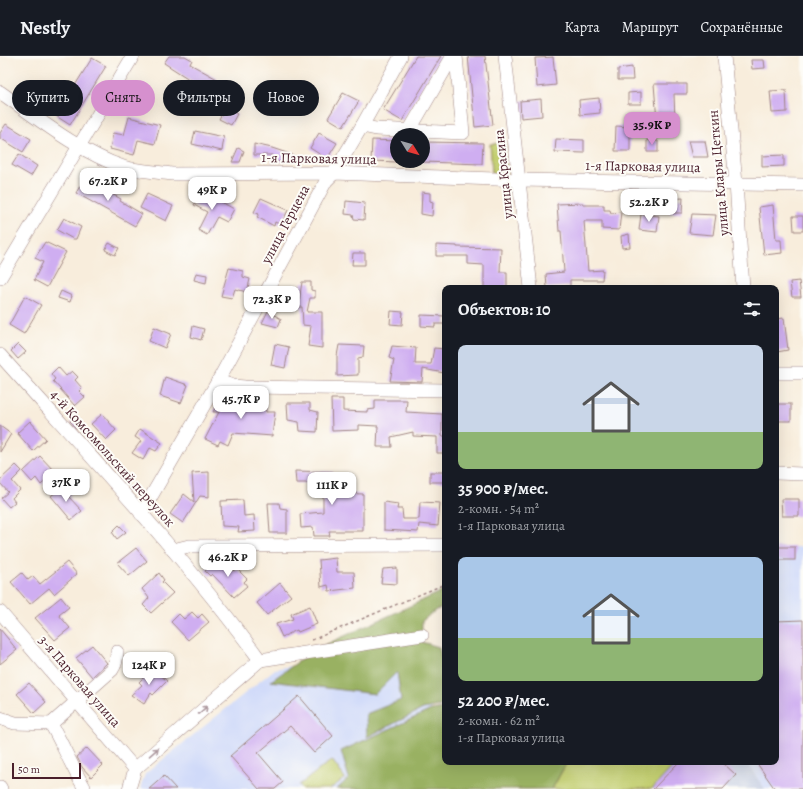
<!DOCTYPE html>
<html lang="ru">
<head>
<meta charset="utf-8">
<style>
  :root { --surface:#171b24; --page:#20242c; --text:#f1f3f6; --muted:#9ea1a6; --line:#363941; --accent:#d690ce }
  body { margin:0; font-family:Alegreya,serif; background:var(--page); color:var(--text); height:100vh; display:flex; flex-direction:column; font-size:15px; white-space:nowrap }
  * { box-sizing:border-box; margin:0 }
  p { font-size:13px; color:var(--muted) }
  .icon { flex:none; width:22px; height:22px; fill:none; stroke:currentColor; stroke-width:2; stroke-linecap:round; stroke-linejoin:round }
  .map { position:relative; flex:1; overflow:hidden }
  .drawer { position:absolute; left:442px; top:229px; width:337px; height:480px; display:flex; flex-direction:column; background:var(--surface); border-radius:8px; box-shadow:0 4px 16px #0002 }
  .drawer>* { flex:none }
  .banner { position:absolute; left:12px; top:24px; width:370px; height:36px; display:flex; gap:8px }
  .needle { width:26px; rotate:127deg }
  .controls { position:absolute; left:390px; top:72px; display:grid; gap:8px }
  .controls a { display:grid; place-items:center; width:40px; height:40px; border-radius:50%; background:var(--surface); box-shadow:0 4px 16px #0002; font-size:20px }
  .scale { position:absolute; left:12px; bottom:10px; width:69px; box-sizing:border-box; padding-left:4px; border:2px solid #4a1f2b; border-top:0; font-size:11px; line-height:14px; white-space:nowrap; color:#4a1f2b; -webkit-text-stroke:3px #fdfcf7; paint-order:stroke }
  .price { position:absolute; translate:-50% -34px; padding:0 9px; border-radius:8px; background:#fff; color:#222; font-size:13px; line-height:26px; filter:drop-shadow(0 1px 2px #0008) }
  .price::after { content:''; position:absolute; left:50%; top:24px; width:12px; height:9px; margin-left:-6px; background:inherit; clip-path:polygon(0 0,100% 0,50% 100%) }
  .price.current { background:var(--accent); color:#111 }
  ul { padding:0; list-style:none }
  li { display:grid; align-content:center; gap:8px; height:212px; padding:0 16px }
  li span { display:grid; place-items:center; height:124px; border-radius:8px; color:#555 }
  li>.icon { margin-inline-start:auto }
  span .icon { width:72px; height:72px; fill:#fffc; stroke-width:1 }
  li b { font-size:17px }
  h2 { display:flex; justify-content:space-between; align-items:center; height:48px; padding:0 16px; font-size:17px }
  .pill { padding:0 14px; border-radius:18px; background:var(--surface); box-shadow:0 4px 16px #0002; font-size:14px; line-height:36px }
  .pill.current { background:var(--accent); color:#111 }
  header { display:flex; align-items:center; gap:24px; box-sizing:border-box; height:56px; padding:0 20px; background:var(--surface); border-bottom:1px solid var(--line) }
  header strong { font-size:19px }
  nav { display:flex; gap:22px; margin-inline-start:auto; font-size:14px }
  .map>svg:first-child { display:block }
  .built { fill:#d0daf9 }
  .industrial { fill:#bac4de }
  .green { fill:#c2ce70; stroke:#86764e }
  .forest { fill:#99b162; stroke:#726846 }
  .building { fill:#cfaef1 }
  .lines { fill:none; stroke-linecap:round; stroke-linejoin:round }
  .minor-casing { stroke:#a18684; stroke-width:14 }
  .path { stroke:#a18684; stroke-width:1.5; stroke-dasharray:3 3; stroke-linecap:butt }
  .minor { stroke:#fff; stroke-width:13 }
  .oneway { stroke:#ae9aa0 }
  .labels { text-anchor:middle; stroke-width:4; stroke-linejoin:round; paint-order:stroke }
  .street-label { font-size:14px; fill:#4a1f2b; stroke:#fdfcf7 }
</style>
</head>
<body>
<header>
<strong>Nestly</strong>
<nav><a>Карта</a><a>Маршрут</a><a>Сохранённые</a></nav>
</header>
<div class="map">
<svg width="803" height="733" viewBox="0 0 803 733">
  <rect width="100%" height="100%" fill="#fdfcf7"/>
  <filter id="ink" filterUnits="userSpaceOnUse"><feTurbulence type="fractalNoise" baseFrequency=".025" numOctaves="2"/><feDisplacementMap in="SourceGraphic" scale="8" xChannelSelector="R" yChannelSelector="G"/><feConvolveMatrix kernelMatrix="1 2 1 2 8 2 1 2 1" color-interpolation-filters="sRGB"/></filter>
  <filter id="wash" filterUnits="userSpaceOnUse"><feTurbulence type="fractalNoise" baseFrequency=".012" numOctaves="4" result="noise"/><feDisplacementMap in="SourceGraphic" scale="16" xChannelSelector="R" yChannelSelector="G"/><feGaussianBlur stdDeviation="0.9" result="paint"/><feColorMatrix in="noise" values="0 0 0 0 0 0 0 0 0 0 0 0 0 0 0 0 0 1.4 0 .05"/><feComposite in="paint" operator="in"/></filter>
  <g filter="url(#wash)">
    <rect width="100%" height="100%" fill="#f8eddc"/>
    <g class="built">
      <path d="M776,491h27v242h-38l-19,-27h30z"/>
      <path d="M422,586l9,68 9,79h-300l5,-15 130,-105z"/>
    </g>
    <path class="industrial" d="M677,706h69l19,27h-113z"/>
    <g class="green">
      <path d="M505,87l2,30 -15,1 -2,-30z"/>
      <path d="M332,704l13,18 -15,11h-28l-3,-4z"/>
      <path d="M567,706h110l-25,27h-100z"/>
    </g>
    <g class="forest">
      <path d="M445,534v17l-9,3 -14,11v21l17,5 6,26v32l-22,4 -56,28 -1,-23 35,-14 -4,-28 -22,22 -104,-13 45,-32z"/>
      <path d="M445,652v54h122l-15,27h-215l12,-11 -8,-27 90,-41z"/>
    </g>
    <g id="blocks">
      <g class="building">
        <path d="M169,0h16l7,4 -2,4 27,15 -8,13 -45,-29z"/>
        <path d="M416,0h25l-39,65 -19,-11z"/>
        <path d="M468,0h17l8,69 -18,2z"/>
        <path d="M553,1l3,28 -19,2 -2,-29z"/>
        <path d="M92,2l14,8 -36,59 -14,-9z"/>
        <path d="M751,4h13l1,8 -13,1z"/>
        <path d="M632,11l1,13h-15v-11z"/>
        <path d="M654,28h33v10h-13l1,27h-18z"/>
        <path d="M786,34l1,22 -15,1 -2,-22z"/>
        <path d="M641,36v12h-13v-11z"/>
        <path d="M343,37l16,8 -16,26 -15,-9z"/>
        <path d="M599,42l1,15 -20,2 -1,-15z"/>
        <path d="M541,43l1,17 -21,2 -1,-17z"/>
        <path d="M225,52l12,6 -6,11 -12,-6z"/>
        <path d="M129,61l31,8 -5,19 -17,-4 -4,15 -24,-6 3,-16 11,2z"/>
        <path d="M6,68l25,15 -8,13 -23,-14v-5z"/>
        <path d="M616,70l14,1v24h-15z"/>
        <path d="M195,75l29,6 -2,14 -30,-7z"/>
        <path d="M319,77l18,10 -10,16 -17,-11z"/>
        <path d="M556,83l28,1v13l-29,-1z"/>
        <path d="M372,84l25,1v21l-26,-1z"/>
        <path d="M647,84l11,1v11h-11z"/>
        <path d="M688,85h17l3,16h-16z"/>
        <path d="M423,86l60,1 -1,21 -59,-2z"/>
        <path d="M254,88l18,4 21,7 -1,6 -20,1v-7h-18z"/>
        <path d="M238,92l6,3 -4,11h-8z"/>
        <path d="M19,98l18,12 -6,10 -19,-11z"/>
        <path d="M784,99v11l-22,1v-11z"/>
        <path d="M84,123l37,20 -1,2 22,13 -7,12 -59,-33z"/>
        <path d="M201,135l11,6v1l4,1 18,10 -7,13 -10,-5 -10,18 -9,-5 9,-18 -13,-7z"/>
        <path d="M422,136l8,1v8l3,1 -1,14 -11,-2z"/>
        <path d="M147,138l26,12 -7,15 -26,-13z"/>
        <path d="M261,142l27,12 -7,15 -6,-3 -1,4 -17,-9 2,-3 -5,-2z"/>
        <path d="M683,142l-1,15h-13l-2,-14z"/>
        <path d="M346,145l19,2 -1,17 -10,-1 -1,-4 -8,-1z"/>
        <path d="M583,147v2h21v5h6l1,3 10,-1 -2,18 -17,-1v-8h-18l4,50 15,-1 -1,10h-32v6l-23,2 -1,-14 18,-2 -3,-41h-2l-2,-27z"/>
        <path d="M773,149l3,35h5l1,13 -18,2 -5,-48z"/>
        <path d="M641,158l18,2 -2,16 -18,-2z"/>
        <path d="M692,158l24,1 -3,20 -24,-2z"/>
        <path d="M793,160h10v15h-9z"/>
        <path d="M64,162l17,9 -5,12h-3l-16,-9z"/>
        <path d="M629,178l1,13 -8,1 -1,-12z"/>
        <path d="M45,186l21,10 -19,35 -13,-7 9,-18 -8,-4z"/>
        <path d="M109,187l10,5 -4,7 -10,-5z"/>
        <path d="M436,189l21,1v1l44,1 -1,24h7v16h-23v-23l-16,-1v-8h-32z"/>
        <path d="M353,197h12v12h-13z"/>
        <path d="M229,212l14,3v6l7,2 -3,13 -12,-3 -3,9 -11,-2z"/>
        <path d="M196,217l11,2 -1,8 -12,-3z"/>
        <path d="M799,225l2,16h-9l-2,-15z"/>
        <path d="M302,226h9v8l4,1v7h-5l-3,14h15v36l-14,-2 3,-20 -8,-1 -1,-18h-4z"/>
        <path d="M61,235l11,5 -2,6 -12,-4z"/>
        <path d="M25,240l16,9 -17,29 -15,-9z"/>
        <path d="M268,255l13,8 -3,8 -16,-4z"/>
        <path d="M391,255l12,1 -1,13 -12,-1z"/>
        <path d="M421,259l24,1v8h-10v3l-14,-1z"/>
        <path d="M784,262l4,32 -11,2 -1,-33z"/>
        <path d="M193,270l11,3 -3,11 -10,-3z"/>
        <path d="M154,271l17,7 -6,14 -16,-7z"/>
        <path d="M18,288l8,8 -8,7 -7,-8z"/>
        <path d="M275,288l14,3 -4,21 -14,-3z"/>
        <path d="M339,289l25,1 -1,11 -5,1v17l-21,1v-20z"/>
        <path d="M392,290l24,2 -1,16h16l3,-16 11,1 -1,24 -21,-4 -1,13 -32,-1 4,-21 -5,-2z"/>
        <path d="M58,311l8,9 6,-5 6,6 -3,3 7,8 -3,3 6,6 -10,9 -22,-25 2,-2 -4,-5z"/>
        <path d="M165,321l23,8 -7,18 -21,-7z"/>
        <path d="M220,343h45l1,13h9l-3,24 -39,-3 -5,12 -8,-4 -2,4 -13,-6 14,-27h-6z"/>
        <path d="M331,343h12v12l24,1v-2l8,-1v-9h32l-1,12 36,2v22h3v17h-8v-16l-24,-1v-4l-22,5 1,10h-15l1,-21 -19,-1v5l-27,1z"/>
        <path d="M287,347h23v7l8,2 -1,20 -17,-1 -1,-9 -11,-2z"/>
        <rect x="777" y="348" width="14" height="17"/>
        <path d="M102,358l14,16 -10,10 -15,-16z"/>
        <path d="M76,359l7,9 -6,5 -7,-8z"/>
        <path d="M30,365l16,18 -13,12 -16,-18z"/>
        <path d="M0,370l11,8 -11,18z"/>
        <path d="M140,373l22,14 -6,8 -6,-3 -7,12 -11,-7 9,-12 -6,-4z"/>
        <path d="M40,400l15,16 -14,13 -5,-7 -4,4 -9,-10z"/>
        <path d="M16,409l6,6 -10,10 8,9 -8,8 3,4 -6,5 -8,-9 7,-6 -8,-9v-3z"/>
        <path d="M295,415l38,1 1,21 29,1v37h-34l1,5h-16l-1,-9 -12,1 -1,-14 23,-2v-22l-10,-1v-6h-17z"/>
        <path d="M209,416v25l-9,-1 -17,27 -13,-9 14,-20 10,8 -2,-29z"/>
        <rect x="430" y="416" width="15" height="10"/>
        <path d="M64,429l7,9 -3,2 14,15 -11,9 -20,-24z"/>
        <path d="M781,443h18v17h-17z"/>
        <path d="M243,444l1,16 10,-1 1,16 -17,1 1,-5 -17,-1 -1,-25z"/>
        <path d="M384,446l14,2 -1,5h5l1,10h16l1,-17 20,1 -2,23 -19,-2 -1,8 -34,-2z"/>
        <path d="M268,447h11l1,5 7,1v24h-17z"/>
        <path d="M119,469l7,7 -9,7 -5,-7z"/>
        <rect x="776" y="491" width="19" height="13"/>
        <path d="M136,492l11,13 -18,15 -12,-13z"/>
        <path d="M336,502l1,14h17l1,16 -26,3 -1,-6 -7,2 -2,-27z"/>
        <path d="M224,505l10,10 3,-2 10,10 -3,3 3,4 -13,11 -22,-23 -2,2 -5,-5 8,-8 4,4z"/>
        <path d="M67,506l10,12 -23,20 -5,-6 -19,16 -19,-22 11,-9 6,7 5,-4 7,8z"/>
        <path d="M397,512v16l-16,-1 2,-14z"/>
        <path d="M159,517l5,7 -2,2 11,11 -22,20 -8,-8 6,-7 -7,-9z"/>
        <path d="M280,527l11,13 -24,19 -10,-12z"/>
        <path d="M61,541l8,10 -10,8 11,13 -15,12 -20,-22z"/>
        <path d="M310,550l7,18 -19,8 -1,-2 -15,7 -6,-13 17,-5 -2,-5z"/>
        <path d="M192,556l6,6 4,-4 7,8 -21,18 -17,-18 8,-8 5,5z"/>
        <path d="M803,564v169h-28l-19,-27h20v-141z"/>
        <path d="M0,573l17,21 -17,14z"/>
        <path d="M92,589l15,18 -15,14 -16,-19z"/>
        <path d="M153,612l14,13 -14,14 -2,-2 -7,11 -13,-9 11,-10 -3,-3z"/>
        <path d="M29,627l17,19 -12,11 -17,-19z"/>
        <path d="M299,640l34,40 -19,17 -24,-27 -32,27 25,29 -8,7h-16l-29,-33z"/>
        <path d="M87,692l16,17 -12,12 -9,-10 -5,-10z"/>
        <path d="M679,706h43l14,13 -13,14h-70z"/>
        <path d="M164,720l12,13h-27z"/>
      </g>
    </g>
  </g>
  <g filter="url(#ink)">
    <use href="#blocks" fill-opacity="0" stroke="#a18684" stroke-width="1"/>
    <g class="lines">
      <defs>
        <g id="minor">
          <path d="M505,0l26,232"/>
          <path d="M724,0l12,127 7,105"/>
          <path d="M0,36c37,26 81,61 123,75 16,4 33,5 49,7l162,-1 186,7 283,5"/>
          <path d="M362,70l14,3 87,4 -7,-77"/>
          <path d="M409,75l42,-72"/>
          <path d="M0,222l133,-222"/>
          <path d="M0,299c89,100 181,197 260,305"/>
          <path d="M776,317h27"/>
          <path d="M218,325l15,5 12,1 200,3"/>
          <path d="M776,417l27,1"/>
          <path d="M141,458l77,-133 108,-200 8,-8 28,-47 39,-70"/>
          <path d="M173,494l16,-4 256,-1"/>
          <path d="M0,556l135,157"/>
          <path d="M260,604l162,-25"/>
          <path d="M0,662l15,5 36,1"/>
          <path d="M135,713l125,-109"/>
          <path d="M0,731l1,2"/>
          <path d="M83,733l1,-2c-12,-20 -21,-42 -33,-63l61,-54c4,-6 5,-10 5,-18"/>
          <path d="M129,733l6,-20"/>
        </g>
      </defs>
      <use href="#minor" class="minor-casing"/>
      <path class="path" d="M312,584l133,-56"/>
      <use href="#minor" class="minor"/>
    </g>
    <defs><path id="oneway-shaft" d="M-6 0H5M1.5-3L5.5 0L1.5 3" fill="none" stroke-width="1.6" stroke-linecap="round" stroke-linejoin="round"/></defs>
    <g class="oneway">
      <use href="#oneway-shaft" transform="translate(203 654) rotate(-41)"/>
      <use href="#oneway-shaft" transform="translate(154 696) rotate(-41)"/>
    </g>
  </g>
  <g class="labels">
    <g class="street-label">
      <text transform="translate(319 102) rotate(1)" y="5">1-я Парковая улица</text>
      <text transform="translate(643 110) rotate(1)" y="5">1-я Парковая улица</text>
      <text transform="translate(718 117) rotate(-95)" y="5">улица Клары Цеткин</text>
      <text transform="translate(503 118) rotate(-96)" y="5">улица Красина</text>
      <text transform="translate(285 168) rotate(-62)" y="5">улица Герцена</text>
      <text transform="translate(113 402) rotate(48)" y="5">4-й Комсомольский переулок</text>
      <text transform="translate(80 625) rotate(49)" y="5">3-я Парковая улица</text>
    </g>
  </g>
</svg>
<div class="controls">
<a><svg class="needle" viewBox="-14 -14 28 28"><path d="M0-13l5 13h-10z" fill="#e53935"/><path d="M0 13l5-13h-10z" fill="#9ea1a6"/></svg></a>
</div>
<div class="scale">50 m</div>
<b class="price current" style="left:652px;top:90px">35.9K ₽</b>
<b class="price" style="left:108px;top:146px">67.2K ₽</b>
<b class="price" style="left:212px;top:155px">49K ₽</b>
<b class="price" style="left:649px;top:167px">52.2K ₽</b>
<b class="price" style="left:272px;top:264px">72.3K ₽</b>
<b class="price" style="left:241px;top:364px">45.7K ₽</b>
<b class="price" style="left:66px;top:447px">37K ₽</b>
<b class="price" style="left:332px;top:450px">111K ₽</b>
<b class="price" style="left:228px;top:522px">46.2K ₽</b>
<b class="price" style="left:149px;top:630px">124K ₽</b>
<div class="banner">
<a class="pill">Купить</a>
<a class="pill current">Снять</a>
<a class="pill">Фильтры</a>
<a class="pill">Новое</a>
</div>
<section class="drawer">
<h2>Объектов: 10<svg class="icon" aria-label="filters" viewBox="0 0 24 24"><path d="M4 7h16M4 17h16"/><circle cx="9" cy="7" r="2"/><circle cx="15" cy="17" r="2"/></svg></h2>
<ul>
<li><span style="background:linear-gradient(#c9d6e8 70%,#8fb573 0)"><svg class="icon" aria-label="home" viewBox="0 0 24 24"><path d="M3 11l9-7 9 7M6 9v11h12V9"/></svg></span><div><b>35 900 ₽/мес.</b><p>2-комн. · 54 m²</p><p>1-я Парковая улица</p></div></li>
<li><span style="background:linear-gradient(#a9c7e8 65%,#8fb573 0)"><svg class="icon" aria-label="home" viewBox="0 0 24 24"><path d="M3 11l9-7 9 7M6 9v11h12V9"/></svg></span><div><b>52 200 ₽/мес.</b><p>2-комн. · 62 m²</p><p>1-я Парковая улица</p></div></li>
</ul>
</section>
</div>
</body>
</html>
